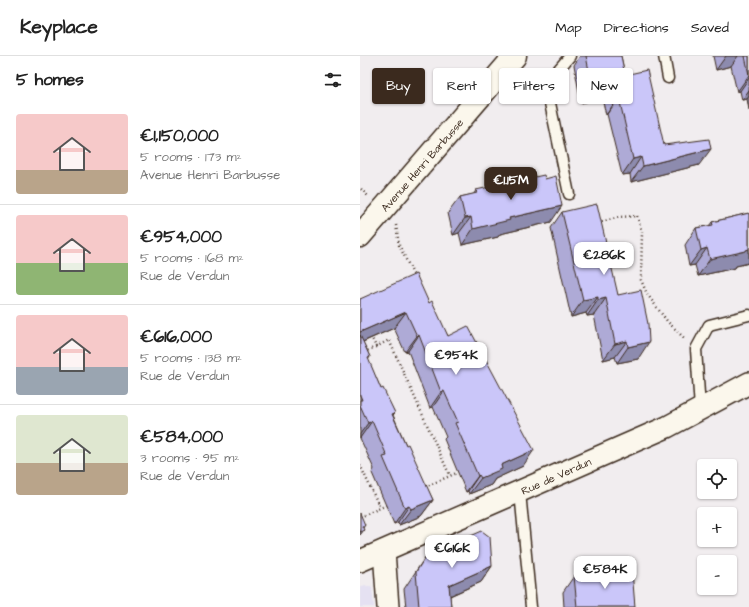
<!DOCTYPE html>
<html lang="en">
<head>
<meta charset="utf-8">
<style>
  :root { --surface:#fff; --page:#f6f6f6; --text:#222; --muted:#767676; --line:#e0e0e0; --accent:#3b2a1e }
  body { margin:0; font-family:"Architects Daughter",sans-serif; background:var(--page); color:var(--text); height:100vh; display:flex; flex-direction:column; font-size:15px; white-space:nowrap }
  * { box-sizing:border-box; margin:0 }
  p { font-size:13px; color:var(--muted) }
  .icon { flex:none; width:22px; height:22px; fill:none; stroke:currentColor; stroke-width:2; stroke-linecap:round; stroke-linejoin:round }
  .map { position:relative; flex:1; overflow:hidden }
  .side { display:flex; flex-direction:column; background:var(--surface); width:360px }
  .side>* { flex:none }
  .top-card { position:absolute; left:12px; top:12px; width:317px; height:36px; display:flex; gap:8px }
  .fabs { position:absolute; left:337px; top:403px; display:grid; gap:8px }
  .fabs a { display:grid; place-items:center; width:40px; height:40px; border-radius:4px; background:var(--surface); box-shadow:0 1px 3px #0004; font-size:20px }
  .price { position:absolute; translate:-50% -34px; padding:0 9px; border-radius:8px; background:#fff; color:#222; font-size:13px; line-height:26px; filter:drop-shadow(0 1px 2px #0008) }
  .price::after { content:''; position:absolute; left:50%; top:24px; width:12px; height:9px; margin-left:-6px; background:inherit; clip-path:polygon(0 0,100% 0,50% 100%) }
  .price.active { background:var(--accent); color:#fff }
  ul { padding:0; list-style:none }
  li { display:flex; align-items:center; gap:12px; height:100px; padding:0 16px }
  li+li { border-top:1px solid var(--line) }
  li span { display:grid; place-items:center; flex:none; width:112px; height:80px; border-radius:4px; color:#555 }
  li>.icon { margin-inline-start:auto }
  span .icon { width:48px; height:48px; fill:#fffc; stroke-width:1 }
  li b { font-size:17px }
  h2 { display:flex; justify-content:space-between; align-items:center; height:48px; padding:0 16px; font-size:17px }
  .pill { padding:0 14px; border-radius:4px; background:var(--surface); box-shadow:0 1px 3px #0004; font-size:14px; line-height:36px }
  .pill.active { background:var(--accent); color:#fff }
  header { display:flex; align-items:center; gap:24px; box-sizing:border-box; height:56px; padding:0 20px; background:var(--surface); border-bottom:1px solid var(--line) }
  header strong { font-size:19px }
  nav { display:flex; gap:22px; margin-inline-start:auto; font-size:14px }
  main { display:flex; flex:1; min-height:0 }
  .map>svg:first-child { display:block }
  .built { fill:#e5e1f2 }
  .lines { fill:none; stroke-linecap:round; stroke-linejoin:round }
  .service-casing { stroke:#3b2a1e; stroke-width:13 }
  .minor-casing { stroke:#3b2a1e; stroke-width:24 }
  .secondary-casing { stroke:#3b2a1e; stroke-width:25 }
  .path { stroke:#3b2a1e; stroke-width:2.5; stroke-dasharray:1 3; stroke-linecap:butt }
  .service { stroke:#fbf7ec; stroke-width:10 }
  .minor { stroke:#fbf7ec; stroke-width:21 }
  .secondary { stroke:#fbf7ec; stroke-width:22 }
  .wall { fill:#aeaad6; stroke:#3b2a1e }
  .shaded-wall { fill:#8d8bae; stroke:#3b2a1e }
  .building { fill:#cac6f9; stroke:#3b2a1e }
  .labels { text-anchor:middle; stroke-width:3; stroke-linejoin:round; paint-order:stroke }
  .street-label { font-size:11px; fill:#3b2a1e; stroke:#fbf7ec }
</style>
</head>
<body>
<header>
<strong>Keyplace</strong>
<nav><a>Map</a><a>Directions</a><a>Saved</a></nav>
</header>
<main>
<section class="side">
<h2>5 homes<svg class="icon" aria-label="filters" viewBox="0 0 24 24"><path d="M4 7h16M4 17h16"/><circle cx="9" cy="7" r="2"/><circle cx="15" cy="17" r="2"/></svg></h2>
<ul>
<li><span style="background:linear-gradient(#f6c9c9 70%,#b9a48a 0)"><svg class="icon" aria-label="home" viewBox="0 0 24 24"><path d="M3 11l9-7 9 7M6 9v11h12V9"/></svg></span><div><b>€1,150,000</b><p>5 rooms · 173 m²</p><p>Avenue Henri Barbusse</p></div></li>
<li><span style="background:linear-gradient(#f6c9c9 60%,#8fb573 0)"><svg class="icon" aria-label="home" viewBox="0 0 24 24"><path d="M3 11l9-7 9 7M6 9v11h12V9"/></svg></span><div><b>€954,000</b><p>5 rooms · 168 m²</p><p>Rue de Verdun</p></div></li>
<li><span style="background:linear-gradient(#f6c9c9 65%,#9aa5b1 0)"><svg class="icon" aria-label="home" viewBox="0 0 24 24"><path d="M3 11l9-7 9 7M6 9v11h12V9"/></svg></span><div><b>€616,000</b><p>5 rooms · 138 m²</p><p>Rue de Verdun</p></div></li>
<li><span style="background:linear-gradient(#dfe7d0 60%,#b9a48a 0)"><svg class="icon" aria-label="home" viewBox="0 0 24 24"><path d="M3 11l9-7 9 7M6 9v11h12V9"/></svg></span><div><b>€584,000</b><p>3 rooms · 95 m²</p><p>Rue de Verdun</p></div></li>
</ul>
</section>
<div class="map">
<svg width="389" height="551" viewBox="0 0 389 551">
  <rect width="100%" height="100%" fill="#f1edef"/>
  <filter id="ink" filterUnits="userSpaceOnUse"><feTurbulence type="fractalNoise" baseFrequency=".025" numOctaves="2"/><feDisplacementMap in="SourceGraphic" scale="8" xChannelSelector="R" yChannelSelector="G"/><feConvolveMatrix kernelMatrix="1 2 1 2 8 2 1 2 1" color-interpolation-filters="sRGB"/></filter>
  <g filter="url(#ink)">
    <path class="built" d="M5,529l7,3 2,19h-14v-20z"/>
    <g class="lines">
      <defs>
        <g id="service">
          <path d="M304,0l4,22"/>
          <path d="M209,138l-23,-110 24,-28"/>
          <path d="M340,353l-4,-60 13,-24 40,-10"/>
          <path d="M160,436l11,115"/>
        </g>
        <g id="minor">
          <path d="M24,495l4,56"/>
          <path d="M0,505l307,-134 82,-44"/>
        </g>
        <path id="secondary" d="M0,180l155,-180"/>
      </defs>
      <use href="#service" class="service-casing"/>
      <use href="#minor" class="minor-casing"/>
      <use href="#secondary" class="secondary-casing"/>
      <g class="path">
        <path d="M1,133l8,8"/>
        <path d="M238,167l21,-6 18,-1 5,16 -1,48 6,14 20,27 18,18"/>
        <path d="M36,169l3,20 16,33"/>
        <path d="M16,291l13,-7 61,136"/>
        <path d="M4,296l12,-5 -5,-11"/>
        <path d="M0,409l20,43"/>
        <path d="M65,431l36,-16"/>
        <path d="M0,461l29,-13"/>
      </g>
      <use href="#service" class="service"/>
      <use href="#minor" class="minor"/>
      <use href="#secondary" class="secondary"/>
    </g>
    <g class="wall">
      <path d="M220,0h41l4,19 39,70 35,20 -68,17 -1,-8 -8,1 -15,-61 -1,1 -4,-17 -21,5 -7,-38z"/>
      <path d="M353,0h36v54l-2,-11 -5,1 -2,-9 -3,1 -6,-26 -15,4z"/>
      <path d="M116,134l75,32 -51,12 -2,3 -36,8 -3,-12 -6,2 -5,-22 12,-16 14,-3z"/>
      <path d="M202,156l56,83 20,64 -21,4 -2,-6 -12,3 -9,-45 -7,1 -1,-3 -15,4 -20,-89z"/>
      <path d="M389,157v50l-13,3 -1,2 -37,8 -3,-11 -6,1 -4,-21 11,-17 13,-2 3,-4z"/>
      <path d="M0,243l69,4 94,163 -28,13 -4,6 -22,9 -1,-3 -2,1 -22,-53 2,-2 -13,-30 -3,1 -22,-57 -3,1 -11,-24 -31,14 7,15 -2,3 13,29 14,24 -2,2 13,30 27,55 -12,16 -22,9 -1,-3 -4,2 -22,-51 2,-4 -14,-31z"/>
      <path d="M66,500l66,10 -11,16 -31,14 1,11h-45l-2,-18z"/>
      <path d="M214,520l61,31h-71l-1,-15z"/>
    </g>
    <g class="shaded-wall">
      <path d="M366,0h12l-7,10 -15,4z"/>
      <path d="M389,19v3l-9,13 -3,1z"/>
      <path d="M253,26l-11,16 -21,5 11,-17z"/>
      <path d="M389,34v6l-2,3 -5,1z"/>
      <path d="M259,42l-12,16 -1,1 11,-16z"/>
      <path d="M351,93l-12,16 -68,17 12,-16z"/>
      <path d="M281,101l-11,17 -8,1 11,-16z"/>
      <path d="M202,150l-11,16 -51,12 -2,3 -36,8 11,-16 36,-11z"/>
      <path d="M111,161l-12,16 -6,2 12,-17z"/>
      <path d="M347,192l-12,17 -6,1 12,-16z"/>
      <path d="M389,193v14l-13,3 -1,2 -37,8 12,-17z"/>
      <path d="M238,241l-12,16 -15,4 12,-17z"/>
      <path d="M246,242l-12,17 -7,1 11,-16z"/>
      <path d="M46,256l-12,16 -34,15v-11z"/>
      <path d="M59,279l-11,16 -3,1 12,-16z"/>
      <path d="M267,285l-12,16 -12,3 12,-16z"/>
      <path d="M289,286l-11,17 -21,4 11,-16z"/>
      <path d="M84,335l-11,16 -3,1 11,-16z"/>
      <path d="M12,365l-12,17v-4l8,-11z"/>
      <path d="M174,394l-11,16 -28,13 -4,6 -22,9 12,-16 20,-13z"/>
      <path d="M119,419l-11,16 -2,1 12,-16z"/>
      <path d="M73,444l-12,16 -22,9 12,-16z"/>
      <path d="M49,450l-11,16 -4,2 11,-16z"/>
      <path d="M5,469l-4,6 3,-1 -4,5v-5l2,-4z"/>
      <path d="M132,510l-11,16 -43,19 11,-16z"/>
    </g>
    <g class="building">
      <path d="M226,0h35l4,19 22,-5 17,75 45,-6 2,10 -68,17 -2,-9 -8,2 -14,-61 -2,1 -4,-17 -21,4z"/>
      <path d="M385,0h4v19z"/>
      <path d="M184,119l1,4 11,-3 6,30 -53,12 1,2 -37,9 -2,-12 -6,1 -5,-21 17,-4 -1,-3z"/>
      <path d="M237,148l21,91 23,-5 7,34 1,18 -21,5 -1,-6 -12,3 -9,-46 -8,2v-3l-15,3 -21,-88z"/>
      <path d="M389,157v36l-3,1v1l-36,8 -3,-11 -6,2 -5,-22 17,-3 -1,-3z"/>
      <path d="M56,218l13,29 3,-2 16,35 20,-10 66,124 -33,15 1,4 -21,9 -2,-3 -1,1 -23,-53 3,-1 -14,-31 -3,1 -22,-57 -2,1 -11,-24 -46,20v-33z"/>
      <path d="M0,279l10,22 -2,1 13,31 2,-1 12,25 -3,1 14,31 2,-1 25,56 -22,9 -2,-3 -4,2 -22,-51 4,-1 -15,-35 -4,2 -8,-18v-5h2l-2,-5z"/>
      <path d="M0,457l5,12 -3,1 2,4 -4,2z"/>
      <path d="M122,475l8,6 2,29 -43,19 2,22h-32l-3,-35 10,-16z"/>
      <path d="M272,515l3,36h-58l-3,-31z"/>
    </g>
  </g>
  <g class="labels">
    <g class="street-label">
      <text transform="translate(62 109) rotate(-49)" y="4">Avenue Henri Barbusse</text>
      <text transform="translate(196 420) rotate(-24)" y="4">Rue de Verdun</text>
    </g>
  </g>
</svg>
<div class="fabs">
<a><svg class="icon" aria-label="locate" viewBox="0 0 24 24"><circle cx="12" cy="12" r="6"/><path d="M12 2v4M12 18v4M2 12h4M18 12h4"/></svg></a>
<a>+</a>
<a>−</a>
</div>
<b class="price active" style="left:151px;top:145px">€1.15M</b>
<b class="price" style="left:244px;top:220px">€286K</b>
<b class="price" style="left:96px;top:320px">€954K</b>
<b class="price" style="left:92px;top:513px">€616K</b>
<b class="price" style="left:245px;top:534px">€584K</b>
<div class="top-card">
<a class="pill active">Buy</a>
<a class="pill">Rent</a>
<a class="pill">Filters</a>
<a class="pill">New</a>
</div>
</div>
</main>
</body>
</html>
